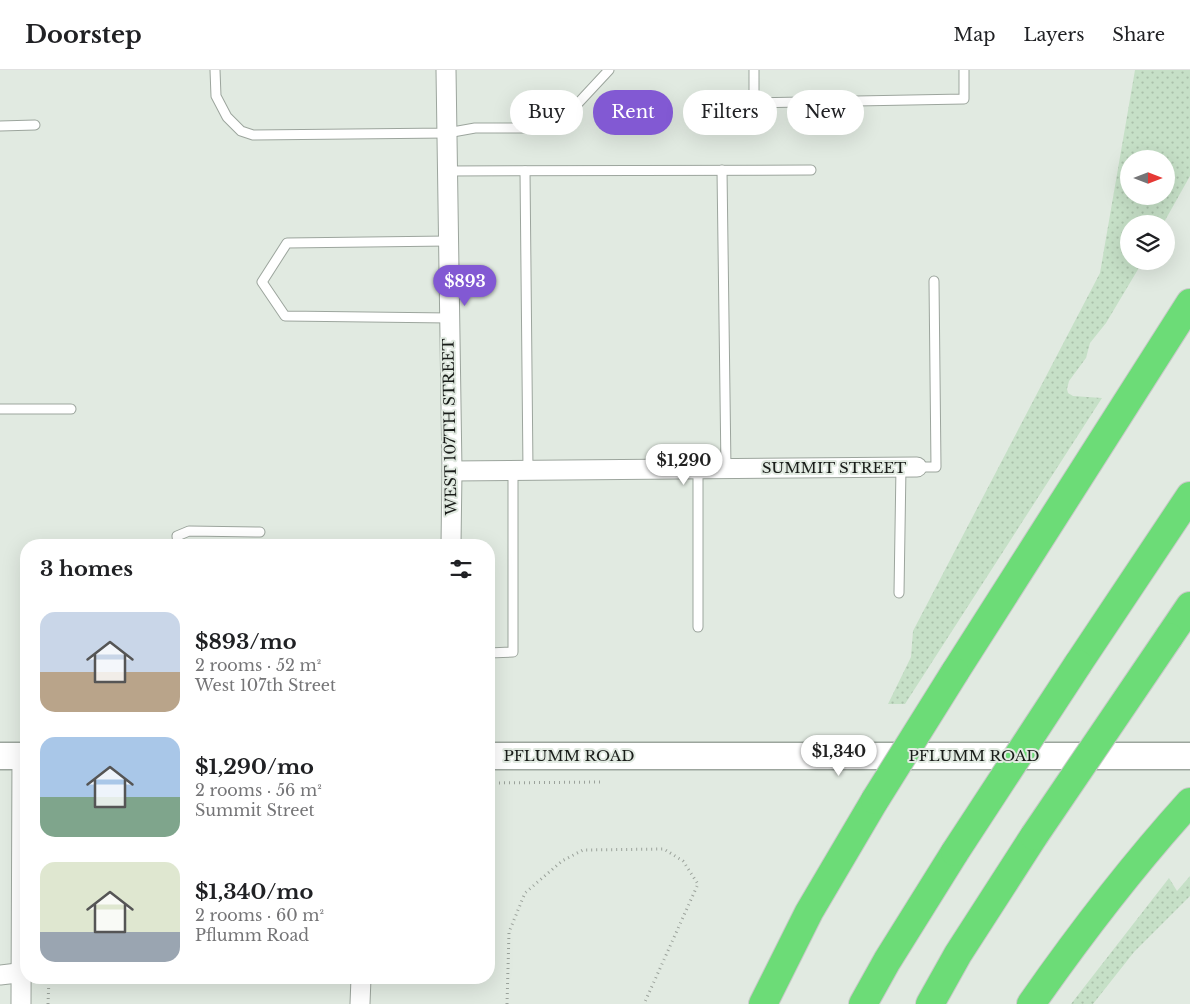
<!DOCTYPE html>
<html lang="en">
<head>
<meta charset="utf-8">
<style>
  :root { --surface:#fff; --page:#f2f2f2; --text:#202124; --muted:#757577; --line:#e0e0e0; --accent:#8259d3 }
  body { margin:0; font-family:"Libre Baskerville",serif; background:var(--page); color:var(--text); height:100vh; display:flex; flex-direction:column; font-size:19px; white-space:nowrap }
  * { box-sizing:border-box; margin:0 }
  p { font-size:16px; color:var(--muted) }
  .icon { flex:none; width:28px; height:28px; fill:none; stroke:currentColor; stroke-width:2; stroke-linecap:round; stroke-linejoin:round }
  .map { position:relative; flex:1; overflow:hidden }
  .drawer { position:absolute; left:20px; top:469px; width:475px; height:445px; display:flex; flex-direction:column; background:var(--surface); border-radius:20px; box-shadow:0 5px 20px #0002 }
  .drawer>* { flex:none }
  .top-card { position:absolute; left:510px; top:20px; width:475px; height:45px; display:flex; gap:10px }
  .needle { width:32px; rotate:90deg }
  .tools { position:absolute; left:1120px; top:80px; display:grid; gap:10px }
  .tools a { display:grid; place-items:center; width:55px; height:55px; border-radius:50%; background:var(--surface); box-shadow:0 5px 20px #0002; font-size:25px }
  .price { position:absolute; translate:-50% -42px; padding:0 11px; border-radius:18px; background:#fff; color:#222; font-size:16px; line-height:32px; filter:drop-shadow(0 1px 2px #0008) }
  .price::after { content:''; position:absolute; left:50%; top:30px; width:15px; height:11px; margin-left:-8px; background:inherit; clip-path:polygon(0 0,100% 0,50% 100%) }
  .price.current { background:var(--accent); color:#fff }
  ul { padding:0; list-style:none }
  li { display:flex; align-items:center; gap:15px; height:125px; padding:0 20px }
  li span { display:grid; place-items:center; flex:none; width:140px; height:100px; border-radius:15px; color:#555 }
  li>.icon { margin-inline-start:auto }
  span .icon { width:60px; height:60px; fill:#fffc; stroke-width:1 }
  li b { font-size:21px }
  h2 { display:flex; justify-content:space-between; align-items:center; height:60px; padding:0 20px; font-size:21px }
  .chip { padding:0 18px; border-radius:22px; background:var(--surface); box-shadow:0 5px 20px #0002; font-size:18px; line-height:45px }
  .chip.current { background:var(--accent); color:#fff }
  header { display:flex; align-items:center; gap:30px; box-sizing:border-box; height:70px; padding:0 25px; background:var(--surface); border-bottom:1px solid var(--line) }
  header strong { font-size:24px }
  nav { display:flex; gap:28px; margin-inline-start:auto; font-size:18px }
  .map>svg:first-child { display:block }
  .grass { fill:url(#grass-dots); fill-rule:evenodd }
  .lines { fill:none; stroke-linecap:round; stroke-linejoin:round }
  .service-casing { stroke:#9ca59d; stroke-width:11 }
  .minor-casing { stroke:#9ca59d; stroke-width:21 }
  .secondary-casing { stroke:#9ca59d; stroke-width:29 }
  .motorway-casing { stroke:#c8c9c8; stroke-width:30 }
  .path { stroke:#9ba29b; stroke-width:3; stroke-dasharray:1 4; stroke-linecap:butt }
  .service { stroke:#fff; stroke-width:9 }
  .minor { stroke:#fff; stroke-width:19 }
  .secondary { stroke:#fff; stroke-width:26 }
  .motorway { stroke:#6cdc77; stroke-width:28 }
  .motorway-bridge-casing { stroke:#c8c9c8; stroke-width:30; stroke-linecap:butt }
  .motorway-bridge { stroke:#6cdc77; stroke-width:28 }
  .labels { text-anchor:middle; stroke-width:4; stroke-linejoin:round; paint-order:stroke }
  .street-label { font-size:15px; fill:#191c19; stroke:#e1eae1 }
</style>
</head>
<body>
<header>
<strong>Doorstep</strong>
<nav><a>Map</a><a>Layers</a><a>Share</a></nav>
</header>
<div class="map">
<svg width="1190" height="934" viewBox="0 0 1190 934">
  <defs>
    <pattern id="grass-dots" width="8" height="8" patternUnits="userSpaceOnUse" patternTransform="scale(1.25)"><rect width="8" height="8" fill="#c6e0c7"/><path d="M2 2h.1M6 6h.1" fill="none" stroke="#aac0aa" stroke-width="1.8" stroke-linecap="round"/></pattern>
  </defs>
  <rect width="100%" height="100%" fill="#e1eae1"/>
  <g class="grass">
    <path d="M1135,0h55v106l-27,48h-34v37h14l-37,62 -16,20 -4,15 -17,23 -2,8 1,4 5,3 29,2 -197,306h-17l23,-47 2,-26 187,-358zM1129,89h37v37h-37z"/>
    <path d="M1190,806v20l-56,56 -41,52h-22l98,-126 8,13z"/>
  </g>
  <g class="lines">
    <defs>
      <g id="service">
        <path d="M215,0l1,26 11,21 14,14 12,4 194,-2 28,-5h80l54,-58"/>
        <path d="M754,0v33l210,-4v-29"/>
        <path d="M0,56l35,-1"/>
        <path d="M722,100l4,299"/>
        <path d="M447,101l364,-1"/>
        <path d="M525,101l3,299"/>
        <path d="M448,171l-161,2 -25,39 23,34 164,2"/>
        <path d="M0,339h71"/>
        <path d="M917,397h19l-2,-186"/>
        <path d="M698,399v158"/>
        <path d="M178,475l-1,-9 12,-5 71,1"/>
        <path d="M899,523l2,-126"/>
        <path d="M489,583l24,-1v-182"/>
      </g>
      <g id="minor">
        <path d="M446,0l6,401 -1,74"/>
        <path d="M452,401l465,-4"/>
        <path d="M0,905l26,-3"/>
        <path d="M21,934l1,-248"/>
        <path d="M360,934l1,-26"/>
      </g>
      <g id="secondary">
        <path d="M0,686h26"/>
        <path d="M489,686h701"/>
      </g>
      <g id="motorway">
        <path d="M1169,567l21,-31"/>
        <path d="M1078,594l112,-168"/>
        <path d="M955,602l235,-369"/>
        <path d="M763,934l46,-92 66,-112"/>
        <path d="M863,934l24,-43 68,-109"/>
        <path d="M930,934l28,-50 76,-118"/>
        <path d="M1031,934c49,-70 101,-138 159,-202"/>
      </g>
    </defs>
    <use href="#service" class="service-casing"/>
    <use href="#minor" class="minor-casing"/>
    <use href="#secondary" class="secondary-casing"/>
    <use href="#motorway" class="motorway-casing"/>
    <g class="path">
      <path d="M489,713l114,-1"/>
      <path d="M48,934l1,-26"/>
      <path d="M507,934l2,-72 16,-39 37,-32 21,-11 81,-1 19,12 15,23 -54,120"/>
    </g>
    <use href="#service" class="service"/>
    <use href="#minor" class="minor"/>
    <use href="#secondary" class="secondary"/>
    <use href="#motorway" class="motorway"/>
    <defs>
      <g id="motorway-bridge">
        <path d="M875,730l80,-128"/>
        <path d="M1034,766l135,-199"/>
        <path d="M955,782l123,-188"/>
      </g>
    </defs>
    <use href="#motorway-bridge" class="motorway-bridge-casing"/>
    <use href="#motorway-bridge" class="motorway-bridge"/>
  </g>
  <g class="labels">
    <g class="street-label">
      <text transform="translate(450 357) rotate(-91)" y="5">WEST 107TH STREET</text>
      <text x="834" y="403">SUMMIT STREET</text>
      <text x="569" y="691">PFLUMM ROAD</text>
      <text x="974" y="691">PFLUMM ROAD</text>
    </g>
  </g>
</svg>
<div class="tools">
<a><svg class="needle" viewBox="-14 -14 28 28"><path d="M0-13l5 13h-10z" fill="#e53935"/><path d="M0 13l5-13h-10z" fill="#757577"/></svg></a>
<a><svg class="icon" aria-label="layers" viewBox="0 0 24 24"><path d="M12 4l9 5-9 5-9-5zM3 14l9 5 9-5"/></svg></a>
</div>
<b class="price current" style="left:465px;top:237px">$893</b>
<b class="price" style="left:684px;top:416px">$1,290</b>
<b class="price" style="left:839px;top:707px">$1,340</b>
<div class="top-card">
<a class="chip">Buy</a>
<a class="chip current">Rent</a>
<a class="chip">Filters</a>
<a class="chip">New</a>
</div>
<section class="drawer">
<h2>3 homes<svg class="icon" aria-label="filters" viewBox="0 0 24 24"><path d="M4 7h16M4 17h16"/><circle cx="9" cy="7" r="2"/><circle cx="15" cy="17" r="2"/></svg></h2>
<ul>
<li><span style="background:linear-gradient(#c9d6e8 60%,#b9a48a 0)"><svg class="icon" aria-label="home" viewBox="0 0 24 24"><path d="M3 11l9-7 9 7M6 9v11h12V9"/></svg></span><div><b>$893/mo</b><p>2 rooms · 52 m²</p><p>West 107th Street</p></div></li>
<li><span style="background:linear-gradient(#a9c7e8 60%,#7fa58c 0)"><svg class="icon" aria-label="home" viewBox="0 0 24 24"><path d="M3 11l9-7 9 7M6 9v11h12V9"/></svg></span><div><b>$1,290/mo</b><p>2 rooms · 56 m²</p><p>Summit Street</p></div></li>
<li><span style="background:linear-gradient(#dfe7d0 70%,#9aa5b1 0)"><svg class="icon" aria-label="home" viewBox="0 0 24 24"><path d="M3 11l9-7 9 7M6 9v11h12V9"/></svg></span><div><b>$1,340/mo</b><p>2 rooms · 60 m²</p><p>Pflumm Road</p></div></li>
</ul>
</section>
</div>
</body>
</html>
